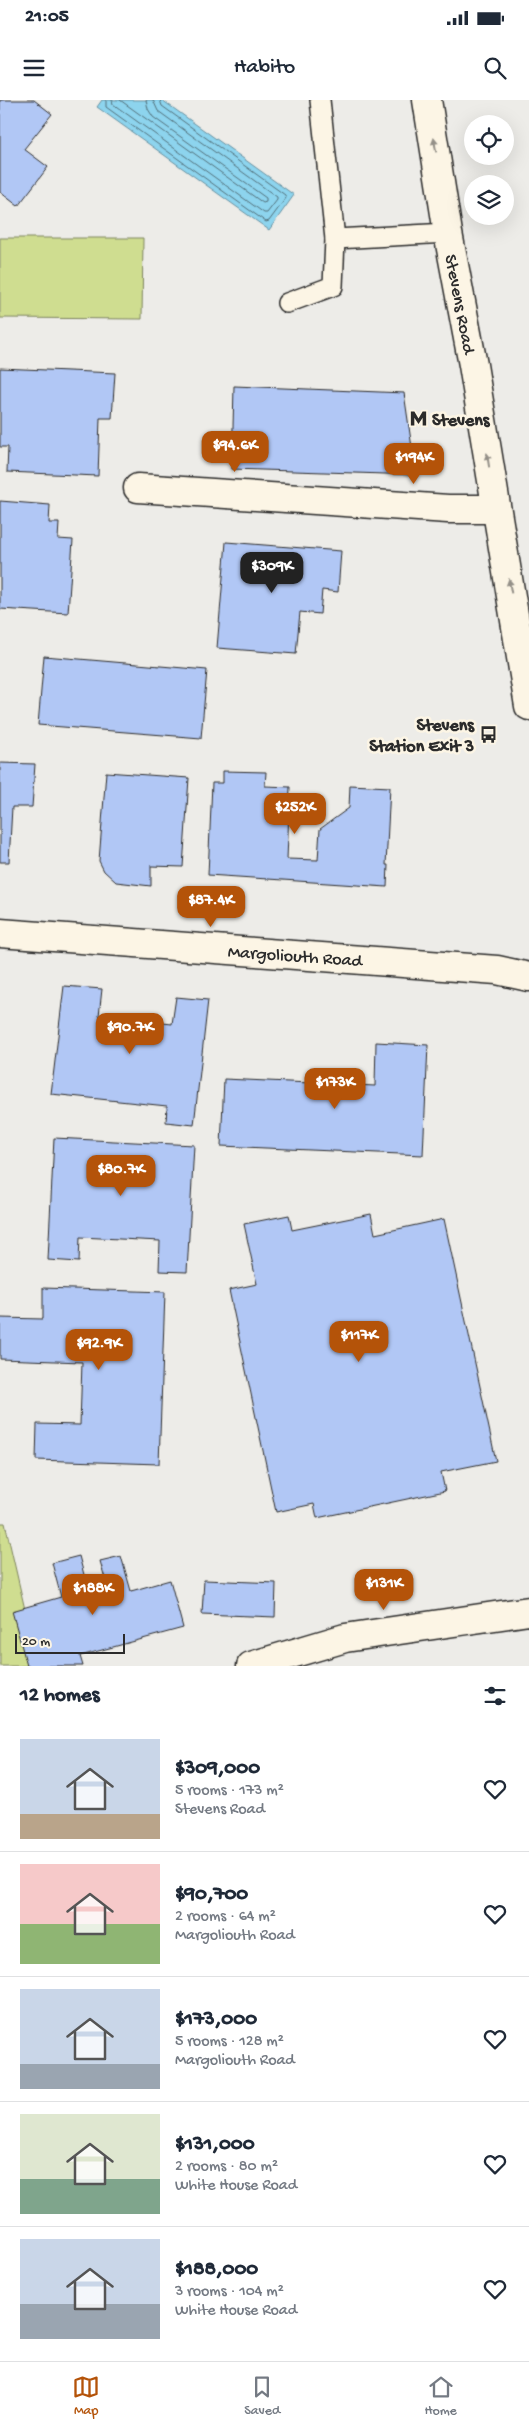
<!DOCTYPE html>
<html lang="en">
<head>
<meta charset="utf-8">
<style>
  :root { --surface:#fff; --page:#f6f6f7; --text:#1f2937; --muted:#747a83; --line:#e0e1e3; --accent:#b45309 }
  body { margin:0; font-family:"Gochi Hand",sans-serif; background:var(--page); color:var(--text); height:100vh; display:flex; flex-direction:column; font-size:19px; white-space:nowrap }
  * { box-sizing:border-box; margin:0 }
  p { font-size:16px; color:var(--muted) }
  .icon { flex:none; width:28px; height:28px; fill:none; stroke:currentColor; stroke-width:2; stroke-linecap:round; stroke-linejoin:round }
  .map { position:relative; height:1566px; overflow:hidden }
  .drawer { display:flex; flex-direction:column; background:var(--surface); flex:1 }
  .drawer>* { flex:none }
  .buttons { position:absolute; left:464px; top:15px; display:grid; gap:10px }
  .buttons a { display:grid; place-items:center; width:50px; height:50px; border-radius:50%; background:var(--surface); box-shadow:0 5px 20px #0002; font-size:25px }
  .scale { position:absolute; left:15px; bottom:12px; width:110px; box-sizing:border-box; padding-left:5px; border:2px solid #2b2b2b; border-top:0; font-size:14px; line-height:18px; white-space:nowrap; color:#2b2b2b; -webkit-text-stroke:4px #fcf5e5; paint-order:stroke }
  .price { position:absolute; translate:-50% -42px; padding:0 11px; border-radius:10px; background:var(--accent); color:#fff; font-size:16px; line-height:32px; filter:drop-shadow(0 1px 2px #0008) }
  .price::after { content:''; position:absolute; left:50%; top:30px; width:15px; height:11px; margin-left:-8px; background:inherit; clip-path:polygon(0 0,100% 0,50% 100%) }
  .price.current { background:#222; color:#fff }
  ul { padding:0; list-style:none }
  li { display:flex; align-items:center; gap:15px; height:125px; padding:0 20px }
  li+li { border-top:1px solid var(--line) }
  li span { display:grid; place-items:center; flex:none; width:140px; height:100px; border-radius:0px; color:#555 }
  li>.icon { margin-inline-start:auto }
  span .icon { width:60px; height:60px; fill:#fffc; stroke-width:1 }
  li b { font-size:21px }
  h2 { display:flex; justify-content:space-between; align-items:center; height:60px; padding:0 20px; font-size:21px }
  .status { display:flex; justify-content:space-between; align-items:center; height:35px; padding:0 25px; background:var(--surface); direction:ltr }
  .status svg { height:14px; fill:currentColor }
  header { display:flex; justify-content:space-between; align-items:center; height:65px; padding:0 20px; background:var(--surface); font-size:22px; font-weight:600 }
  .tab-bar { display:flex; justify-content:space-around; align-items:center; height:70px; border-top:1px solid var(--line); background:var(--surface); font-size:14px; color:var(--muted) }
  .tab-bar a { display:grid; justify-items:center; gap:2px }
  .tab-bar .current { color:var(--accent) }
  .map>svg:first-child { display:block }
  .green { fill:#cfdd90; stroke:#7d845e }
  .water { fill:#8dd4ee; stroke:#6690a0 }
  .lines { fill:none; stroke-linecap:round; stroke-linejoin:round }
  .shore { stroke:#526f79; stroke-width:1 }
  .building { fill:#b1c7f5; stroke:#2b2b2b }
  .service-casing { stroke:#2b2b2b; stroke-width:22 }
  .minor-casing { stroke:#2b2b2b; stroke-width:31 }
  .secondary-casing { stroke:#2b2b2b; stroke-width:31 }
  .service { stroke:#fcf5e5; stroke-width:19 }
  .minor { stroke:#fcf5e5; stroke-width:28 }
  .secondary { stroke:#fcf5e5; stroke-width:28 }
  .oneway { fill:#949088 }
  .labels { text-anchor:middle; stroke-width:5; stroke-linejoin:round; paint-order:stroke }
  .street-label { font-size:18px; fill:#2b2b2b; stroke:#fcf5e5 }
  .poi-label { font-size:18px; font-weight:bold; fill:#2b2b2b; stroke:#fcf5e5; text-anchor:start }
</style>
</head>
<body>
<div class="status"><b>21:05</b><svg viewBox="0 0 49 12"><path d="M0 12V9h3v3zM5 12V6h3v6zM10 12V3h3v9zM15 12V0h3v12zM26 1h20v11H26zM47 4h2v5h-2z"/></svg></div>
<header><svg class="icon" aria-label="menu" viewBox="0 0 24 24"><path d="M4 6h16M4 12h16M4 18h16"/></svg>Habito<svg class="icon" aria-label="search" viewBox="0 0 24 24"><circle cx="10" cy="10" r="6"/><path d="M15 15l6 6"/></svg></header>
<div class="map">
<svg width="529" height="1566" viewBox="0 0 529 1566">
  <rect width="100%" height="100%" fill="#edece8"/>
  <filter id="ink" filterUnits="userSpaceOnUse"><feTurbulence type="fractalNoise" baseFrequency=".02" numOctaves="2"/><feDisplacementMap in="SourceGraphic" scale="10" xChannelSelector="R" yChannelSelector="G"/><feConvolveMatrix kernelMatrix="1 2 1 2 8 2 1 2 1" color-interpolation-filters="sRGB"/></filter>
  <g filter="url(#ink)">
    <g class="green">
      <path d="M0,138h143l-1,81 -142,-1z"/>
      <path d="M0,1423h5l33,143h-38z"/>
    </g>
    <path class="water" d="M102,0h60l132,95 -25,35 -172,-123z"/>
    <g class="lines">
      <g class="shore">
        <path d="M106,0v7l160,115 3,-1 17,-23 -1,-3 -123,-89 -2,-6"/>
        <path d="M112,0l1,4 151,109h3l10,-13v-3l-119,-86 -5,-11"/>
        <path d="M120,0l143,103 3,-1v-4l-113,-81 -5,-8 -2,-9"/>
      </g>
    </g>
    <g class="building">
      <path d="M0,0h34l18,14 -28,35 24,18 -30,39 -18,-14z"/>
      <path d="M0,268l115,5 -3,45h-12l-2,58 -91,-4 1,-25h-8z"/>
      <path d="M234,286l170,7 12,82 -184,-6z"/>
      <path d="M0,401l50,4 -1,18h10l-1,16 15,1 -5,73 -68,-4z"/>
      <path d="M226,442l115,9 -3,41 -16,-2 -2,24 -20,-2 -4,42 -79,-6z"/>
      <path d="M44,556l163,14 -6,68 -163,-13z"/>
      <path d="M0,663l35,1 -3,43h-20l-3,55h-9z"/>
      <path d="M223,671l43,1 -1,14 25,1 -3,72 31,1 2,-31 29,-21 1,-23 40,2 -4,78h2l-1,22 -179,-12 4,-92h11z"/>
      <path d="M106,672l83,6 -6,89 -32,-1v20l-35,-4 -12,-11 -5,-10z"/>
      <path d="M64,886l38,3 -3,27 73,8 4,-27 32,3 -14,125 -28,-3 1,-16 -116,-12z"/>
      <path d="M376,942l52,3 -5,110 -202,-9 3,-67 151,7z"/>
      <path d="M54,1038l140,7 -7,127 -28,-1 1,-30 -80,-4 -1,25 -31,-2z"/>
      <path d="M371,1114l4,20 69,-15 52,242 -55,11 4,19 -128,27 -3,-14 -38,8 -47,-222 28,-6 -13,-60 45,-9 3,15z"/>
      <path d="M43,1188l122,4 -6,172 -123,-4 1,-36 43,1 2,-63 -82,-3v-41l43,1z"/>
      <path d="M79,1456l12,45 19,-5 -10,-35 21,-5 10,35 39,-11 13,48 -103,28 3,10h-56l-15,-55 49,-14 -9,-34z"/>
      <path d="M204,1480l72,3 -1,34 -73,-3z"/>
    </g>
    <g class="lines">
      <defs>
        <g id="service">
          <path d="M335,139l113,-6"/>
          <path d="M287,203l46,-17 2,-47 -15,-139"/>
        </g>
        <g id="minor">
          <path d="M138,388l310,21h48"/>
          <path d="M0,833l497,37 32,7"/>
          <path d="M251,1566l94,-28 184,-27"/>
        </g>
        <path id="secondary" d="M427,0l21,133 25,132 56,341"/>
      </defs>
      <use href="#service" class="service-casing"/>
      <use href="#minor" class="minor-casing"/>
      <use href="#secondary" class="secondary-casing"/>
      <use href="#service" class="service"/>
      <use href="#minor" class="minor"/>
      <use href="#secondary" class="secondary"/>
    </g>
    <defs><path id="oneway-solid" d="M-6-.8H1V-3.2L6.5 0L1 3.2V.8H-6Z" transform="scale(1.25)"/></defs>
    <g class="oneway">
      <use href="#oneway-solid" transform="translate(435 45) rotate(-99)"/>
      <use href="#oneway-solid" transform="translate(488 360) rotate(-99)"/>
      <use href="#oneway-solid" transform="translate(510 486) rotate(-100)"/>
    </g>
  </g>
  <defs>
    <symbol id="metro-bare" viewBox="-9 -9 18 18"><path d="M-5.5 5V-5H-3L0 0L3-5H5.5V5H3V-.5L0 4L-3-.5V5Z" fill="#2b2b2b" stroke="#fcf5e5" stroke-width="2.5" paint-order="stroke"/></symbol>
    <symbol id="bus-bare" viewBox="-9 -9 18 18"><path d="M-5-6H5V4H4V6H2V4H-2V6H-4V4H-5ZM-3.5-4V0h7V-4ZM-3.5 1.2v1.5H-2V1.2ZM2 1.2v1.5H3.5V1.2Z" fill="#2b2b2b" stroke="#fcf5e5" stroke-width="2.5" paint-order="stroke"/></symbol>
  </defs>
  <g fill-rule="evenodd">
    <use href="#metro-bare" x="406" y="306" width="25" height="25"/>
    <use href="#bus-bare" x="476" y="622" width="25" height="25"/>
  </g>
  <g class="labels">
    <g class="street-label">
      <text transform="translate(461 204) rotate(79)" y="6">Stevens Road</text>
      <text transform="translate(295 855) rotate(4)" y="6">Margoliouth Road</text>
    </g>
    <g class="poi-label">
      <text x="432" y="325">Stevens</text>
      <text x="474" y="630" text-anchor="end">Stevens<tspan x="474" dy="21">Station Exit 3</tspan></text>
    </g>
  </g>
</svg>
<div class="buttons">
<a><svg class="icon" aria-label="locate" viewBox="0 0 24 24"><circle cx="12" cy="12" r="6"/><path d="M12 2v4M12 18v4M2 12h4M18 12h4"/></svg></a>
<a><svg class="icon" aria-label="layers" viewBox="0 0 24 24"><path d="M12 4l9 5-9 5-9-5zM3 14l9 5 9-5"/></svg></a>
</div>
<div class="scale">20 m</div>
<b class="price" style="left:235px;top:373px">$94.6K</b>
<b class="price" style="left:414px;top:385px">$194K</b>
<b class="price current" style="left:272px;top:494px">$309K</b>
<b class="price" style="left:295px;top:735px">$252K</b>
<b class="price" style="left:211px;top:828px">$87.4K</b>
<b class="price" style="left:130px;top:955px">$90.7K</b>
<b class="price" style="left:335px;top:1010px">$173K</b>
<b class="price" style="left:121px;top:1097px">$80.7K</b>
<b class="price" style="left:359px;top:1263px">$117K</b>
<b class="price" style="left:99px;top:1271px">$92.9K</b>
<b class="price" style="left:384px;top:1511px">$131K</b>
<b class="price" style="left:93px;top:1516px">$188K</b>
</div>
<section class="drawer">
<h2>12 homes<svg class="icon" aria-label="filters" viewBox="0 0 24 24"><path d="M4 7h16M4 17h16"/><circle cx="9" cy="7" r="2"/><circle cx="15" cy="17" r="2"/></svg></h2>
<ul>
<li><span style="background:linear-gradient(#c9d6e8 75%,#b9a48a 0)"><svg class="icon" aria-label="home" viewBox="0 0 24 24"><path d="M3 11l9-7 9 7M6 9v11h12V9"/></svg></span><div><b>$309,000</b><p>5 rooms · 173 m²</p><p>Stevens Road</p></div><svg class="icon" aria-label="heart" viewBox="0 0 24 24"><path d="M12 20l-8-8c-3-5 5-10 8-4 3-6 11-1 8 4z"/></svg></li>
<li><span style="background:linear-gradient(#f6c9c9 60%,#8fb573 0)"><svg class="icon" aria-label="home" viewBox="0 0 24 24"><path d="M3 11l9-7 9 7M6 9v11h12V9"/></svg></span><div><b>$90,700</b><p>2 rooms · 64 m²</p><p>Margoliouth Road</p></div><svg class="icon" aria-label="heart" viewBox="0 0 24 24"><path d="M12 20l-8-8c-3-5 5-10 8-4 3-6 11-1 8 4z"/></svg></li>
<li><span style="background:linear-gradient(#c9d6e8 75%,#9aa5b1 0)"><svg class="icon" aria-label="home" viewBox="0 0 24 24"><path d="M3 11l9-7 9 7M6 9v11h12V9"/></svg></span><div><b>$173,000</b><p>5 rooms · 128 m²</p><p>Margoliouth Road</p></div><svg class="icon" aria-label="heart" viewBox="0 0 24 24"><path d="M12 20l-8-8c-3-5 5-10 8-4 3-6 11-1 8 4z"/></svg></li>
<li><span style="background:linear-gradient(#dfe7d0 65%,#7fa58c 0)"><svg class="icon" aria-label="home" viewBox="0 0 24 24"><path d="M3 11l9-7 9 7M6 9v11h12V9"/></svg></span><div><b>$131,000</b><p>2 rooms · 80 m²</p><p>White House Road</p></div><svg class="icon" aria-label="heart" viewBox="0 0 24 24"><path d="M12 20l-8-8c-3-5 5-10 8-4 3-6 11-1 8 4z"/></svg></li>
<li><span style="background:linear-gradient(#c9d6e8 65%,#9aa5b1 0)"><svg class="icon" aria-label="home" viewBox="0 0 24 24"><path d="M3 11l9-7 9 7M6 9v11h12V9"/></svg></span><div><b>$188,000</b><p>3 rooms · 104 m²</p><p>White House Road</p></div><svg class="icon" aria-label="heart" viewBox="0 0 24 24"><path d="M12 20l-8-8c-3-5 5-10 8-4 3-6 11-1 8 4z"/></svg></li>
</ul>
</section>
<nav class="tab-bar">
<a class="current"><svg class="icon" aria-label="map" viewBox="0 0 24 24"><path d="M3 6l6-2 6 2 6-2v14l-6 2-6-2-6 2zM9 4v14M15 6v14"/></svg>Map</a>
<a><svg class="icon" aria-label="saved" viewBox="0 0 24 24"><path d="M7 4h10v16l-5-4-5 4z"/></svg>Saved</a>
<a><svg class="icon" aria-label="home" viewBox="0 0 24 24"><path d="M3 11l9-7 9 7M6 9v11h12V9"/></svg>Home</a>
</nav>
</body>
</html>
